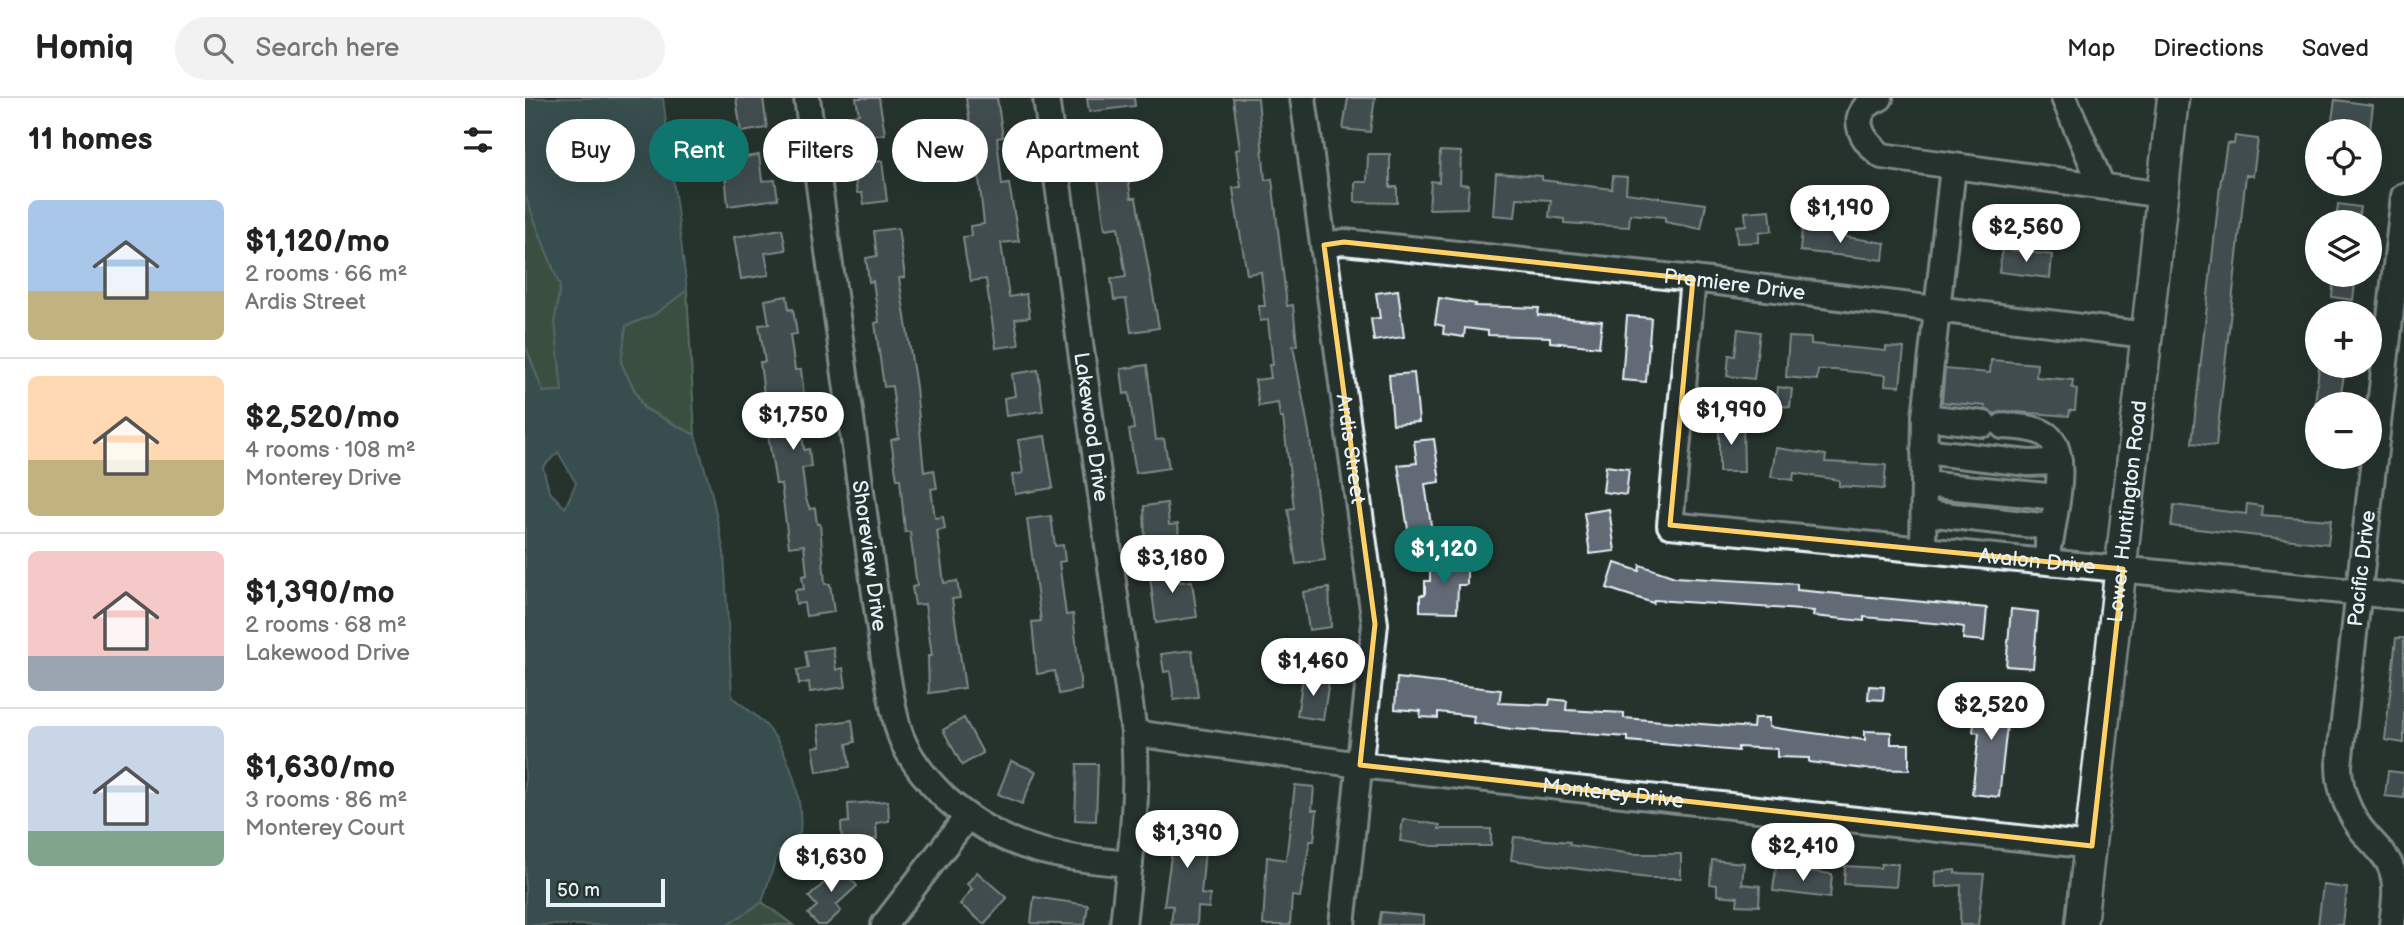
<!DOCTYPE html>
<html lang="en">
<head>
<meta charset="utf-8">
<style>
  :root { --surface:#fff; --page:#f2f2f2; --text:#222; --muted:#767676; --line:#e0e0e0; --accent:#0f766e }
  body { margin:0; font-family:"Balsamiq Sans",sans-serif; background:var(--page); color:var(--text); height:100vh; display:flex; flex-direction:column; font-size:26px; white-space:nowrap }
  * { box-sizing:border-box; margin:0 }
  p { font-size:23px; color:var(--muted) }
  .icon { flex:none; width:38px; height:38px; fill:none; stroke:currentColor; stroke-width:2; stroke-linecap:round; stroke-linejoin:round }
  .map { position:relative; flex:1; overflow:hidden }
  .details { display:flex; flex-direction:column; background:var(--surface); width:525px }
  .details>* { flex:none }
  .hud { position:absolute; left:21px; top:21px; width:665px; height:63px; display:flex; gap:14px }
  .fabs { position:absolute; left:1780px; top:21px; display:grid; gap:14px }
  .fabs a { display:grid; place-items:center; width:77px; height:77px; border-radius:50%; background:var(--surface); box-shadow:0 7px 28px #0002; font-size:35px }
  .scale { position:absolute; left:21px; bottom:18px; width:119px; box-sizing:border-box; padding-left:7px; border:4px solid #e8f1f8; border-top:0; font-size:19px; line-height:24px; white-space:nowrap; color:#e8f1f8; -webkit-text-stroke:5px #26332d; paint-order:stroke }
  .price { position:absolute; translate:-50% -60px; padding:0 16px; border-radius:24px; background:#fff; color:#222; font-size:23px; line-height:46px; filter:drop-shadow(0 2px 4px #0008) }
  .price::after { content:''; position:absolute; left:50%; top:42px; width:21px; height:16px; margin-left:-10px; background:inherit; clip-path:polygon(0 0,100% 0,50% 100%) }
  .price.active { background:var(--accent); color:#fff }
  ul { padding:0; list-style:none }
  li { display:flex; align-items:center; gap:21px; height:175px; padding:0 28px }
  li+li { border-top:2px solid var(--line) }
  li span { display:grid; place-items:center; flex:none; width:196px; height:140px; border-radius:10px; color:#555 }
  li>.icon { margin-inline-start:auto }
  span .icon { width:84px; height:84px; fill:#fffc; stroke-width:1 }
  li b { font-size:30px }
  h2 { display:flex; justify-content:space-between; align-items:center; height:84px; padding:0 28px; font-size:30px }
  .pill { padding:0 24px; border-radius:32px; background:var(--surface); box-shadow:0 7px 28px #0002; font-size:24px; line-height:63px }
  .pill.active { background:var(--accent); color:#fff }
  header { display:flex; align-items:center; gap:42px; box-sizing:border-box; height:98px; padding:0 35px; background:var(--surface); border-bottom:2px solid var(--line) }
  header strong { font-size:33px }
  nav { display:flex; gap:38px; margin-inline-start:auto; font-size:24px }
  .search { width:490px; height:63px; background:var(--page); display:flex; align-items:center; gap:18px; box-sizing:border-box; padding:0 24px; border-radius:38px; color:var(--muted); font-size:26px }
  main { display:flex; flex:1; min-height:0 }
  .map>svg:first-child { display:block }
  .green { fill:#557259; stroke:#9eb2a8; stroke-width:2 }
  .water { fill:#4e6e74; stroke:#8ca2a9; stroke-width:2; fill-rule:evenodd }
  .building { fill:#626b75; stroke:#e8f1f8; stroke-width:2 }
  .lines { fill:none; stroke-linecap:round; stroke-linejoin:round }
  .minor-casing { stroke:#e8f1f8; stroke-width:30 }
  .major-casing { stroke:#e8f1f8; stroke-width:35 }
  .minor { stroke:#26332d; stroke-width:24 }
  .major { stroke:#26332d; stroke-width:30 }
  .marked { fill:none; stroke:#ffd166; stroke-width:5; stroke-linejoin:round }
  .labels { text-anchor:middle; stroke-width:5; stroke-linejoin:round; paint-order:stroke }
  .street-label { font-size:21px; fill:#e8f1f8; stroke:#26332d }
</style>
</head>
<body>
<header>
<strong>Homiq</strong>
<div class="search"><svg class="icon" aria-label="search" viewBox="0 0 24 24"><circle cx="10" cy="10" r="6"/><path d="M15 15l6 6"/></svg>Search here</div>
<nav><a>Map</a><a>Directions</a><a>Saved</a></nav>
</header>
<main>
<section class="details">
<h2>11 homes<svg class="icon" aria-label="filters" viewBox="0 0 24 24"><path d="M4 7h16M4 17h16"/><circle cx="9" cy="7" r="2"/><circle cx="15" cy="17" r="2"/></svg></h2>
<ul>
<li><span style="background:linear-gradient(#a9c7e8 65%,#c2b280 0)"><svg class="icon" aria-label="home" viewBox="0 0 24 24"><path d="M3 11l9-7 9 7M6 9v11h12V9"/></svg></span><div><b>$1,120/mo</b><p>2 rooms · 66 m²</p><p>Ardis Street</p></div></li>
<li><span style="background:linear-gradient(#ffd9b3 60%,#c2b280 0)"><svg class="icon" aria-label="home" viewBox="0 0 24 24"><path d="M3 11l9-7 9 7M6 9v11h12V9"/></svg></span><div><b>$2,520/mo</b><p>4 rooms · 108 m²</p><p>Monterey Drive</p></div></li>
<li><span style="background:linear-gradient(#f6c9c9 75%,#9aa5b1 0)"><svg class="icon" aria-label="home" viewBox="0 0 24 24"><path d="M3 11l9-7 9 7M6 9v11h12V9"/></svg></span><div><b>$1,390/mo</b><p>2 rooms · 68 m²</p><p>Lakewood Drive</p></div></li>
<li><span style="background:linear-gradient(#c9d6e8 75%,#7fa58c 0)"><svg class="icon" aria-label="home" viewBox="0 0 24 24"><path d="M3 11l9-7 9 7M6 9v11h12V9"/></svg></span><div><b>$1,630/mo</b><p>3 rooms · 86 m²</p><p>Monterey Court</p></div></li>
</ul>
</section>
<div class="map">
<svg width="1879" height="827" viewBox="0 0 1879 827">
  <rect width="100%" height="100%" fill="#26332d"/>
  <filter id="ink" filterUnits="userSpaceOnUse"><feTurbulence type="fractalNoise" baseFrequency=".0143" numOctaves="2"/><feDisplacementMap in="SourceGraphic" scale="14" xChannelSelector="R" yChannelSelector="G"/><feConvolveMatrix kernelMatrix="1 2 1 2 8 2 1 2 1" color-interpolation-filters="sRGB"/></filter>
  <g filter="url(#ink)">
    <g class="green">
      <path d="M0,97l35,91 -5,34 7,71 -19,1 -18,-47z"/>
      <path d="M162,192l8,145 -51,-27 -23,-45 5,-37 29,-12z"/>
      <path d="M237,804l31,23h-66z"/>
    </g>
    <path class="water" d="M0,0h138l24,192 -32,24 -29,12 -5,37 22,45 52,27 16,55 13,62 8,145c12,10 28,20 37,32 22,27 34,70 31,104l-22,19 -16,50 -35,23h-202v-580l18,47 19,-1 -7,-71 5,-34 -35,-91zM33,354l18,31 -11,25 -16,-17 -6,-24z"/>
    <g class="building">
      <path d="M211,0h27l4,30 -26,4z"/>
      <path d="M331,0h23l6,36 -34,5 -4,-23 12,-2z"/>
      <path d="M441,0h31l6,39 -6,1 5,47 7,-1 10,57 -18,2 8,54 17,-3 4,23 -15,2 4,26 -23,3 -10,-69 -15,2 -5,-22 -3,-22 8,-1 -1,-10 14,-2 -9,-83 -2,1z"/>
      <path d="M562,0h47l1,8 -46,6z"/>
      <path d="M708,0h25l7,82 7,-1 15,127 6,-1 4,40 -4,1 16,86 16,128 -29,4 -8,-55 6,-1 -11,-90h-3l-2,-15 -19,3 -4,-26 16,-2 -2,-13h4l-5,-45 -8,1 -1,-15h6l-4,-34 -14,2 -12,-71 -2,-15 8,-1 -5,-37 4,-1z"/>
      <path d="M823,0h27l-5,34 -27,-3z"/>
      <path d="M1810,2l38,5 -3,25 -39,-4z"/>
      <path d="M597,36l9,64h5l23,130 -28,4 -5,-33 -12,1 -3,-21 15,-2 -8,-50 -13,2 -13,-91z"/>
      <path d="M1710,38l23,3 -5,37 -7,-1 -30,271 -24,-3 28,-257 7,-43 7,1z"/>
      <path d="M915,53l21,1 -1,32 9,1 -2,23 -38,1 2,-28 8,1z"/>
      <path d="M843,56h22v33h7v16l-42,-1v-20h12z"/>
      <path d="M234,57l3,26 13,-1 3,19 -50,7 -4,-46z"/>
      <path d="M357,63l5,40 -23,3 -2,-11h-5l-4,-28z"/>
      <path d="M971,75l46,3v4l70,9 1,-13 14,1 -1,16 80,11 -5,25 -36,-7v-5l-35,-3 -1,13 -65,-4v-4l-15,-2 2,-17 -34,-2 -2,19 -22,-2z"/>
      <path d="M1813,106l22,3 -2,15h-22z"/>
      <path d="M1245,112l2,21 -13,1v10l-22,1 -1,-17 10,-1 -1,-13z"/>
      <path d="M373,130l7,49 -6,1 17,109 8,85 10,-2 3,18 -6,1 4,29 8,-1 2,12 -8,2 7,52 13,-2 3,17 -8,1 13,89 -36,5 -1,-37h4l-7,-52 -10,1 -3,-18 5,-1 -7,-54h-5l-5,-53h-3l-6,-39 8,-2 -7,-52 -8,1 -9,-64 4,-1 -6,-41 -4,1 -3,-24 11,-2 -3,-25z"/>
      <path d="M257,131l4,21 -21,3 4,22 -28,4 -7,-42z"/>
      <path d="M1277,131l44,4v4l39,6 -2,17 -83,-9z"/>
      <path d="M1477,151l50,6 -2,23 -51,-6z"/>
      <path d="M1809,177h22l-3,25 -21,-3z"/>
      <path d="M873,192l6,47 -30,4 -3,-22 9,-1 -4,-25z"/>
      <path d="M262,198l2,14 4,-1 4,25 -7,1 5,35h6l5,43 -7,1 5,36 5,-1 2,18 -9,1 4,31 4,10 5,-1 2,16h3l5,60h5l4,28 -28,4 -2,-13 -8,1 -1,-14 9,-1 -2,-13 5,-1 -3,-30 -15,2 -8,-63h-5l-8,-49 21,-2 -4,-32 -20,2 -5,-41h5l-6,-37 10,-1 -4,-24z"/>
      <path d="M914,200l37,6 -1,2 64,2 -1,7 64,6 -3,26 -49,-5v-5l-62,-2v-4l-23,-3 -1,9 -21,-3 1,-8 -9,-2z"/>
      <path d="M1102,218l24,2 -5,64 -24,-2z"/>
      <path d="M1213,231l22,3 -6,47 -27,-3 2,-21 6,1z"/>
      <path d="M1264,239l22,1v6l75,7v-4l18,1 -4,38 -15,-1 1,-10 -51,-5h-17l-1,10 -31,-3z"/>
      <path d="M1466,262l46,4 -1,13 37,3 -1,8 5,1 -2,21h-5l-1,6 -65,-5 -9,3 -10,-5v-3l-43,-4 3,-33 45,4z"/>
      <path d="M622,267l9,75 8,-1 5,29 -33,5 -7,-43 5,-1 -5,-36 -5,1 -3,-25z"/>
      <path d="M1794,269l26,3 -6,34h-24z"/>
      <path d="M513,272l5,41 -37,5 -2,-18 11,-2 -3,-22z"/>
      <path d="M889,275l5,49 -26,2 -4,-49z"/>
      <path d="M1253,289l14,2 -2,18 -14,-2z"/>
      <path d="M1218,323l1,51h-25v-50z"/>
      <path d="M520,338l8,52 -38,6 -3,-19 11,-2 -5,-33z"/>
      <path d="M909,341l6,43 -15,2 9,62 -23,3 -13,-84 19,-2 -3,-22z"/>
      <path d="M1251,350l50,7 -1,7 61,3 -2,24 -45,-3v-6l-45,-7 -1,7 -22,-3z"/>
      <path d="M1081,368l23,3 -3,26 -23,-3z"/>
      <path d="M642,405l2,22 9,-1 1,14 -34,4 -1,-36z"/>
      <path d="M1722,406l15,2 -1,9 70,5 -3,24 -157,-18 3,-21 72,9z"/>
      <path d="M1084,411l6,42 -25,3 -6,-41z"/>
      <path d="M526,418l4,30 8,-1 2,16 -6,1 7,53 7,-1 8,76 -22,4 -4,-23 -18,3 -5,-52 9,-1 -14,-102z"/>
      <path d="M905,463h37v24h-9l-1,27 -37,-1v-16h5v-14h5z"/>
      <path d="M1090,465l24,8 1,-6 35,12 122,7v6l190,18 -3,33 -21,-2 1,-12 -19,-3 -81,-7v4l-51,-5 1,-5 -83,-6 -77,-5 -1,3 -46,-15z"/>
      <path d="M653,467l2,17 12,-1 5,36 -41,6 -7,-54z"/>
      <path d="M804,490l2,39 -22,3 -6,-38z"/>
      <path d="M1486,511l27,3 -5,56 -27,-2z"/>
      <path d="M1871,540h8v105l-19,-3z"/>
      <path d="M308,549l3,23 7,-2 3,19 -36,5 -1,-10 -10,2 -2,-14 11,-2 -3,-17z"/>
      <path d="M667,552l6,47 -24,3 -4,-29 -6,1 -3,-18z"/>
      <path d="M778,579l26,4 -6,39 -26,-4z"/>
      <path d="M872,580l104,12 -2,13 50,2 1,-6 17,2 -1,9 58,3v5l129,10 1,-10h15v9l96,13v-9l26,1v12h18v26l-44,-1 -56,-7v-4l-32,-1v-8l-39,-2v4l-110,-10v-4l-117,-8 -38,-6 1,-7 -36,-4v6l-18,-1 1,-6 -26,-2z"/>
      <path d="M1344,588l15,1 -1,13 -15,-1z"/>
      <path d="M1461,588l25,3 -12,108 -27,-3 7,-61 -6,-1 2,-18 9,1z"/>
      <path d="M439,620l19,35 -21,12 -19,-35z"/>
      <path d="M327,622l3,22 -8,2 3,23 -33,5 -4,-25 8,-1 -3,-21z"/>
      <path d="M486,663l25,10 -14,33 -24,-10z"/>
      <path d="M552,666h21l-2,57 -21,-1z"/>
      <path d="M1863,673l16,2v25l-19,-2z"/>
      <path d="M770,687l19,2 -2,23h5l-3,31h-4l-10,56 -8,-1 -2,29h-27l4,-68 19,3z"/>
      <path d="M363,703l1,20 -13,2 1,16 -35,3 -1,-19 8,-1 -1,-18z"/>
      <path d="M652,717l31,2 -7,77 9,1 -1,13 -11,-1 -1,18h-26l2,-19 -9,-1z"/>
      <path d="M878,721l37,6 -1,4h52v17h-58l-33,-5z"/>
      <path d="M989,739l56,5 -1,3 64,9h48v24h-33l-137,-18z"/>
      <path d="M1187,762l32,3 -2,21 18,2 -1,20 -22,-1 1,-8 -21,-2v-10l-7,-1z"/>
      <path d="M310,763l22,25 -21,19 5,6 -15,14h-8l-10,-11 9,-8 -8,-9 16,-15 -6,-7z"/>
      <path d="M1356,766h17l-2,23 -52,-3 1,-18 35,2z"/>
      <path d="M1251,769l56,7 -2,24 -57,-7z"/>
      <path d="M1430,772v3l29,1 -6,51h-18l1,-40 -25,2 -1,-15z"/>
      <path d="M452,774l30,26 -23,26 -24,-20 12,-15 -5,-5z"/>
      <path d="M1798,787l24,3 -4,37h-25z"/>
      <path d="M509,799l54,8 -3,20 -54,-2z"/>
      <path d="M856,814l43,4v9h-45z"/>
    </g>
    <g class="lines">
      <defs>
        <g id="minor">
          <path id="s1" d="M282,0l77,561c6,25 8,54 17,78 9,23 26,43 43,60 58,53 111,60 186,67"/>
          <path id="s2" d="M521,0l88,635c5,65 -4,128 -11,192"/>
          <path id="s3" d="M778,0l72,526 -33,301"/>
          <path d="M1355,0c-33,14 -22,39 2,58l281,39"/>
          <path d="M1539,0l38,88"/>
          <path id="s4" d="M799,147l20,-3 349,37 453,56"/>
          <path id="s5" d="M1168,181l-23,246 734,72"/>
          <path d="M1400,319l59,7"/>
          <path d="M1478,328c14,1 37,1 47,12 19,20 4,76 1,101"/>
          <path d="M1399,353l104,12 31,-1"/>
          <path d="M1399,386l133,13"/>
          <path d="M1401,415l116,13 6,4v31"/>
          <path d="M1398,451l2,-132 28,-250"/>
          <path id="s6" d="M609,635l226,32 732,81"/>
          <path d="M359,827l83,-108"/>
          <path id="s7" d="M1867,827c2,-18 6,-37 0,-55 -5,-15 -16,-23 -26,-35 -17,-19 -27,-45 -27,-70l65,-569"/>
        </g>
        <g id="major">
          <path id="s8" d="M1556,827l92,-827"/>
        </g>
      </defs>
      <use href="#minor" class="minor-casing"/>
      <use href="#major" class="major-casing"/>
      <use href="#minor" class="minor"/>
      <use href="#major" class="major"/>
    </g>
  </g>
  <path d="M0 0H1879V827H0ZM819,144l349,37 -23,246 453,44 -31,277 -732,-81 15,-141 -51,-379z" fill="#26332d" fill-opacity=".55" fill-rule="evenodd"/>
  <path class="marked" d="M819,144l349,37 -23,246 453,44 -31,277 -732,-81 15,-141 -51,-379z"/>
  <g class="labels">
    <g class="street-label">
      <text dy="7" stroke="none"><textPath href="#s4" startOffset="413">Premiere Drive</textPath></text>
      <text dy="7" stroke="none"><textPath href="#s2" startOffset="332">Lakewood Drive</textPath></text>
      <text dy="7" stroke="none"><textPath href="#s3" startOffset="354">Ardis Street</textPath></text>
      <text dy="7" stroke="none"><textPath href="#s8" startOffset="416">Lower Huntington Road</textPath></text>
      <text dy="7" stroke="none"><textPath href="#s1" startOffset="462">Shoreview Drive</textPath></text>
      <text dy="7" stroke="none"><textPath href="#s5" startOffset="616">Avalon Drive</textPath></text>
      <text dy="7" stroke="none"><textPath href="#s7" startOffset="374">Pacific Drive</textPath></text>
      <text dy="7" stroke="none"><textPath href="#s6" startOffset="483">Monterey Drive</textPath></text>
    </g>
  </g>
</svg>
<div class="fabs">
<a><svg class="icon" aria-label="locate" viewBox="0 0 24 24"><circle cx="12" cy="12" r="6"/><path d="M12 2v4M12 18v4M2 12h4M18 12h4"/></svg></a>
<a><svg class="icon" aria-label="layers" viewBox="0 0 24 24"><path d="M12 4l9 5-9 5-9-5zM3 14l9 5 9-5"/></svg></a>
<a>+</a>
<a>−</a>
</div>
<div class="scale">50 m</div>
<b class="price" style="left:1315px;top:147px">$1,190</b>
<b class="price" style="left:1501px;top:166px">$2,560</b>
<b class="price" style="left:1206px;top:349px">$1,990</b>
<b class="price" style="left:268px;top:354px">$1,750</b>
<b class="price active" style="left:919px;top:488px">$1,120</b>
<b class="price" style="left:647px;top:497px">$3,180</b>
<b class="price" style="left:788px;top:600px">$1,460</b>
<b class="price" style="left:1466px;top:644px">$2,520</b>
<b class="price" style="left:662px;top:772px">$1,390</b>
<b class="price" style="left:1278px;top:785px">$2,410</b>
<b class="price" style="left:306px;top:796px">$1,630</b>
<div class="hud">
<a class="pill">Buy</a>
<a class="pill active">Rent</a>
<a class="pill">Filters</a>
<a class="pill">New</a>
<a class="pill">Apartment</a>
</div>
</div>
</main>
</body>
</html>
